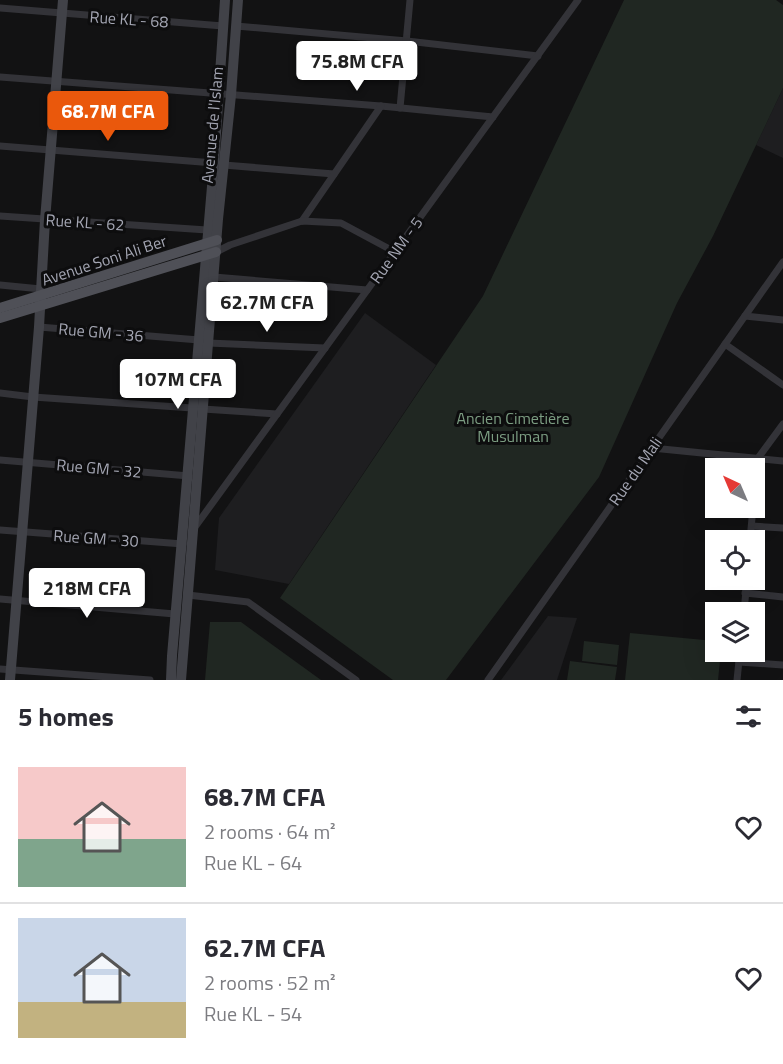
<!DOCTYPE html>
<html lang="en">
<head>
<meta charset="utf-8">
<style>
  :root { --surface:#fff; --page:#f2f2f3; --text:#2b2b33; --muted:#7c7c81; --line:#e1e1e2; --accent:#ea580c }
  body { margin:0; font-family:"Titillium Web",sans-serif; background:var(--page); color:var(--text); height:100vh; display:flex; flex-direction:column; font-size:22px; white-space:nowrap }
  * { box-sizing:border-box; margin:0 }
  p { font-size:20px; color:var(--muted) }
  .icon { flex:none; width:33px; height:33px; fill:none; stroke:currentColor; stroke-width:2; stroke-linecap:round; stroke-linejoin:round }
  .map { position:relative; height:680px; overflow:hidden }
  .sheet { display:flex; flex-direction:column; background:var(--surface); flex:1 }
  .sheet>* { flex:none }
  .needle { width:39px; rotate:316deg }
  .tools { position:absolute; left:705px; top:458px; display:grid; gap:12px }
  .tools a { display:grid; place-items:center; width:60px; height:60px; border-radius:0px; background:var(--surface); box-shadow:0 6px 24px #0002; font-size:30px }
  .price { position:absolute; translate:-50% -51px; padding:0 14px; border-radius:6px; background:#fff; color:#222; font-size:20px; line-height:39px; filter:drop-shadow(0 2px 3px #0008) }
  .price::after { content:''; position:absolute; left:50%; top:36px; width:18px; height:14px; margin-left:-9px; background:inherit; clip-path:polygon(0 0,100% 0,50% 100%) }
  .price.current { background:var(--accent); color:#fff }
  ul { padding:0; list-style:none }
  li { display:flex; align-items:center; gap:18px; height:150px; padding:0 18px }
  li+li { border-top:2px solid var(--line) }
  li span { display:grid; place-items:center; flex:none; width:168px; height:120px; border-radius:0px; color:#555 }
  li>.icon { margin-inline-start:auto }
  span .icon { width:72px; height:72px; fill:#fffc; stroke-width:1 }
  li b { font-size:26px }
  h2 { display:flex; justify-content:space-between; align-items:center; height:72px; padding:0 18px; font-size:26px }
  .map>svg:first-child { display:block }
  .built { fill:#1e1e20 }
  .green { fill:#202722 }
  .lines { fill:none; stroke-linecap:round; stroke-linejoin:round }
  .street { stroke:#333338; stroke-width:7 }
  .secondary { stroke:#414248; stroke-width:10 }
  .primary { stroke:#4f5057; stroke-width:10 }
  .labels { text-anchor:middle; stroke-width:6; stroke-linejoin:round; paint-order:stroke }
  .street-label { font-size:16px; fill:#a4a6b3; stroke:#0d0d0e }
  .park-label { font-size:16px; fill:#7c9d82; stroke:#0d0d0e }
</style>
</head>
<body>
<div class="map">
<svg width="783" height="680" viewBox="0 0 783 680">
  <rect width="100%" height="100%" fill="#121213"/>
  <g class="built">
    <path d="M783,88v70l-27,-13z"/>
    <path d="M365,313l71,52 -147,219 -74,-14 4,-52z"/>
    <path d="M548,616l29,2 -20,62h-56z"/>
  </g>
  <g class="green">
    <path d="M624,0h152l7,5v83l-70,148 -36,67 -78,174 -153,203h-53l-113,-82 203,-302z"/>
    <path d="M210,622h31l80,58h-116z"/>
    <path d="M630,633l85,8 1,10h5l-3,29h-93z"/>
    <path d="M584,641l35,4 -2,20 -35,-4z"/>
    <path d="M570,661l47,6 -2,13h-48z"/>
  </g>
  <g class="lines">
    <g class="street">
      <path d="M0,8l223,18"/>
      <path d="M236,26l171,15 131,15"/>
      <path d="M0,77l381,29 112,11"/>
      <path d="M400,108l10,-108"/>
      <path d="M0,146l214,17"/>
      <path d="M224,165l110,9"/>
      <path d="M0,216l207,14"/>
      <path d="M302,221l79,-115"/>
      <path d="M216,252l14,-7 72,-24 39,2 54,29"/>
      <path d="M214,277l153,13"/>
      <path d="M0,285l41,4"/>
      <path d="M745,316l38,4"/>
      <path d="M39,327l160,13"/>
      <path d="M208,343l117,5"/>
      <path d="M725,344l58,41"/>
      <path d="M0,393l33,4 159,11"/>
      <path d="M203,409l74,5"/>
      <path d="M652,448l131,13"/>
      <path d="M0,460l189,16"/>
      <path d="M754,496l4,-38 25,-34"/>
      <path d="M752,526l31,2"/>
      <path d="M195,527l383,-527"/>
      <path d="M0,530l183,14"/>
      <path d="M750,540l3,-33"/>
      <path d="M745,593l38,4"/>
      <path d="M188,595l60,7 108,78"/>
      <path d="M0,599l175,15"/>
      <path d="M744,612l3,-33"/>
      <path d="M739,662l44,3"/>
      <path d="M0,669l150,11"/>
      <path d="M488,680l295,-418"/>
      <path d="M737,680l3,-29"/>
    </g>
    <g class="secondary">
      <path d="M10,680l29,-353 6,-107 18,-220"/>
      <path d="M171,680l1,-24 42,-493 11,-163"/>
      <path d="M181,680l37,-461 13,-124 7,-95"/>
    </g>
    <g class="primary">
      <path d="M0,308l217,-68"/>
      <path d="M0,318l216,-66"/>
    </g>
  </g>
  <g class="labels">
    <g class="street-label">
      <text transform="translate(129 19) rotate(4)" y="6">Rue KL - 68</text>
      <text transform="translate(212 125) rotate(-85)" y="6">Avenue de l'Islam</text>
      <text transform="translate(85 222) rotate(4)" y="6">Rue KL - 62</text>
      <text transform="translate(396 250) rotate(-54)" y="6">Rue NM - 5</text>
      <text transform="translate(104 260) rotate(-18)" y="6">Avenue Soni Ali Ber</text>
      <text transform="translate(101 332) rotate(5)" y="6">Rue GM - 36</text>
      <text transform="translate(99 468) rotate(5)" y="6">Rue GM - 32</text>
      <text transform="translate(635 471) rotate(-55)" y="6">Rue du Mali</text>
      <text transform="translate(96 538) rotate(4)" y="6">Rue GM - 30</text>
    </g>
    <g class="park-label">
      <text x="513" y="424">Ancien Cimetière<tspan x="513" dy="18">Musulman</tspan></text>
    </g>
  </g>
</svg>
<div class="tools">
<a><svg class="needle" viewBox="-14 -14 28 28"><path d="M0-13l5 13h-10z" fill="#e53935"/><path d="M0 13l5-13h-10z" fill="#7c7c81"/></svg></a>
<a><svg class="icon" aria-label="locate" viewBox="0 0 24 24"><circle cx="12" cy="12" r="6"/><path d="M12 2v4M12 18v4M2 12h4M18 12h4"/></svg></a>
<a><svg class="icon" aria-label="layers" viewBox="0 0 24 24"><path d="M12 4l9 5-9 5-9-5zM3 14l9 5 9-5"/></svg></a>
</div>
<b class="price" style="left:357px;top:92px">75.8M CFA</b>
<b class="price current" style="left:108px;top:142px">68.7M CFA</b>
<b class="price" style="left:267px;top:333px">62.7M CFA</b>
<b class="price" style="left:178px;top:410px">107M CFA</b>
<b class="price" style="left:87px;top:619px">218M CFA</b>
</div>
<section class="sheet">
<h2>5 homes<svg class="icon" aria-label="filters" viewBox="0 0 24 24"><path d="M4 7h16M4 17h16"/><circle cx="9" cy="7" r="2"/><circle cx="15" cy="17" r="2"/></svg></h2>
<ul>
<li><span style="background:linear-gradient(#f6c9c9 60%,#7fa58c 0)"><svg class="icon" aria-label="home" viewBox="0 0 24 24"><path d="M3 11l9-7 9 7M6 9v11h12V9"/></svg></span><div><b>68.7M CFA</b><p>2 rooms · 64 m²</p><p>Rue KL - 64</p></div><svg class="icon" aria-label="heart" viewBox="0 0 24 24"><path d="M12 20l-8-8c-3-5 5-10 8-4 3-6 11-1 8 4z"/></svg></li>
<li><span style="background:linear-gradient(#c9d6e8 70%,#c2b280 0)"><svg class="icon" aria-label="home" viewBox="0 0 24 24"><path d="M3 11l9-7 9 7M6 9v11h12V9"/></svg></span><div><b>62.7M CFA</b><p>2 rooms · 52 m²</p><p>Rue KL - 54</p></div><svg class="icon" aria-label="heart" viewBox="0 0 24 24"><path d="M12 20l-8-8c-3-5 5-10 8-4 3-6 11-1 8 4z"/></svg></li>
</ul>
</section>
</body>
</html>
